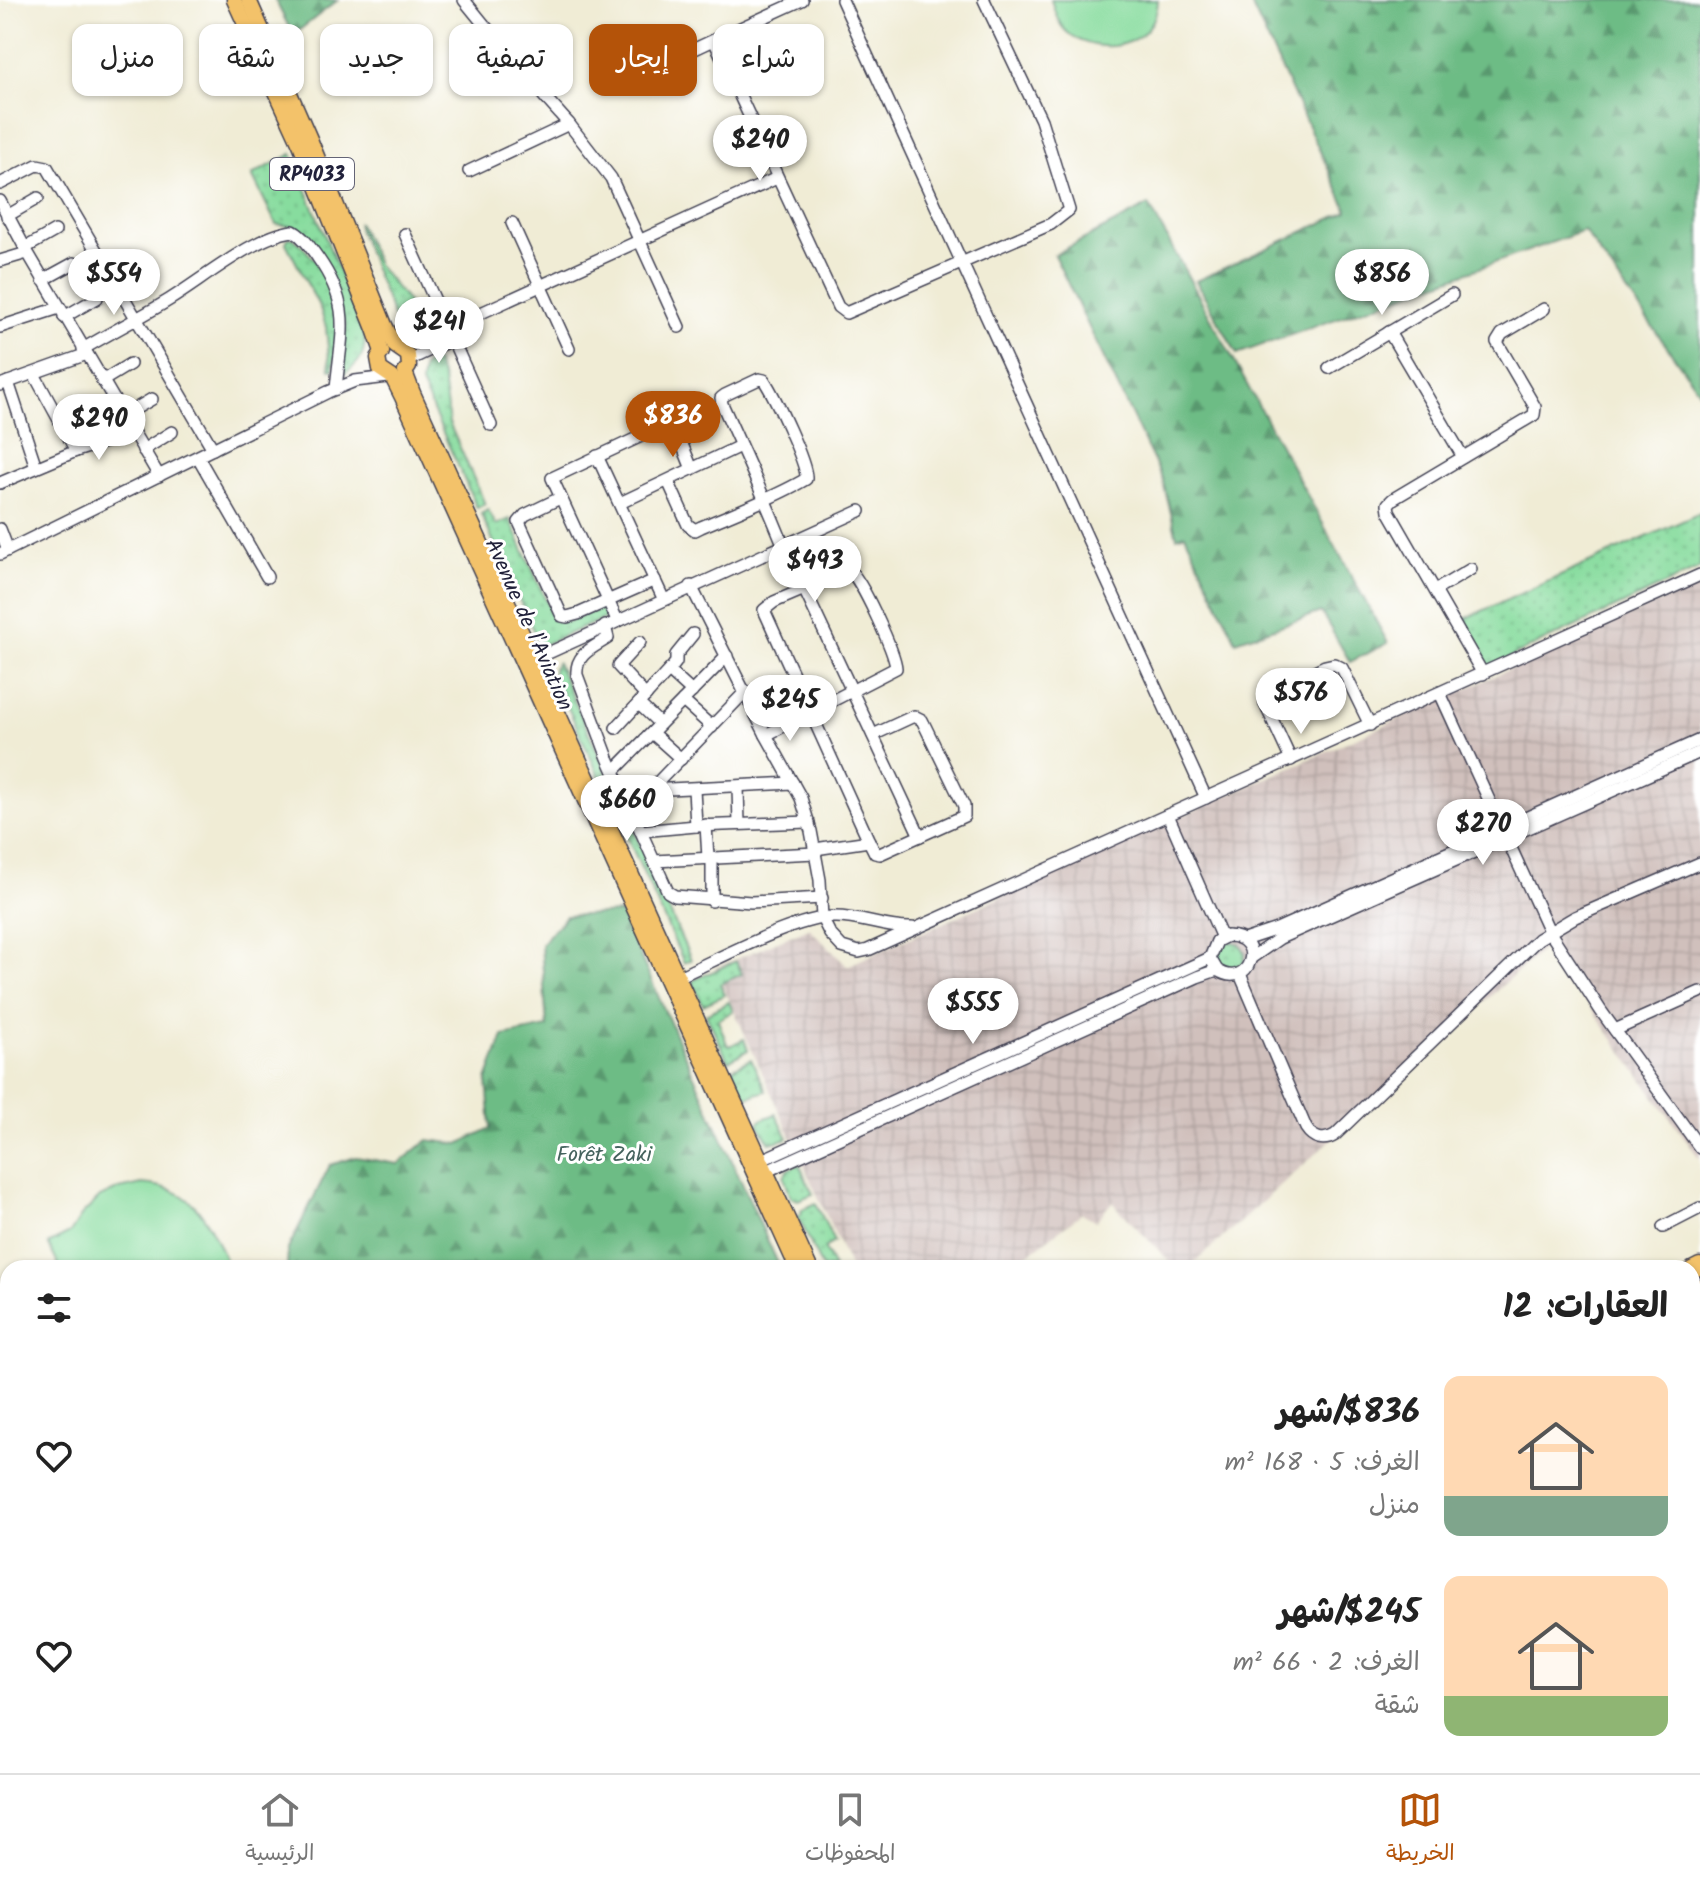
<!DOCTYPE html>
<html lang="ar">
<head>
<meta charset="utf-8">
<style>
  :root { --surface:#fff; --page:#f6f6f6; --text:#222; --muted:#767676; --line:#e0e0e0; --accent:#b45309 }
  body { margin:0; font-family:Kalam,"Playpen Sans Arabic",sans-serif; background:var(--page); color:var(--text); direction:rtl; height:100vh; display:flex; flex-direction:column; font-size:30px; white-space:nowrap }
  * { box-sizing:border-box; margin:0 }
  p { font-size:26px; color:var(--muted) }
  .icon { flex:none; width:44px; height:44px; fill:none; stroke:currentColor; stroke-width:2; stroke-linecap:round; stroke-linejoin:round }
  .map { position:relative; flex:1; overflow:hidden; direction:ltr }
  .sheet { position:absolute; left:0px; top:1260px; width:1700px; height:514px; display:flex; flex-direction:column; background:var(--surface); border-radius:24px 24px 0 0; box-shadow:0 2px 6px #0004; direction:rtl }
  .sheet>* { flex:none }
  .top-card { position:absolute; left:24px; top:24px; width:800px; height:72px; direction:rtl; display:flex; gap:16px }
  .price { position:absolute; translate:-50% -68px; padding:0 18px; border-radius:28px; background:#fff; color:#222; font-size:26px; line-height:52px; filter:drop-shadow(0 2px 4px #0008) }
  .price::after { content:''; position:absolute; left:50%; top:48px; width:24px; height:18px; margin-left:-12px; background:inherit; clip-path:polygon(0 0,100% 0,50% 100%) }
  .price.active { background:var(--accent); color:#fff }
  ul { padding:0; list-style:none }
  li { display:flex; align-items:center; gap:24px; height:200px; padding:0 32px }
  li span { display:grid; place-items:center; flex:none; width:224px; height:160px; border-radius:16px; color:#555 }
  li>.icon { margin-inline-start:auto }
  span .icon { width:96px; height:96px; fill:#fffc; stroke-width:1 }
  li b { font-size:34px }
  h2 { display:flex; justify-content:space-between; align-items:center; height:96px; padding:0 32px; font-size:34px }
  .chip { padding:0 28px; border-radius:16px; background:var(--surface); box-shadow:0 2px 6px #0004; font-size:28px; line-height:72px }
  .chip.active { background:var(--accent); color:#fff }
  .tabs { display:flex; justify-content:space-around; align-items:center; height:112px; border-top:2px solid var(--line); background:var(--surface); font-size:22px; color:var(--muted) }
  .tabs a { display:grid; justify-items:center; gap:4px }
  .tabs .active { color:var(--accent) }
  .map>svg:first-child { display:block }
  .industrial { fill:url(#industrial-grid) }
  .grass { fill:url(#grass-dots); stroke:#547f6c; stroke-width:2 }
  .forest { fill:url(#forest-firs); stroke:#486f60; stroke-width:2 }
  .pitch { fill:#87dc9e; stroke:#547f6c; stroke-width:2 }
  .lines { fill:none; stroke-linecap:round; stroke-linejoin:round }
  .minor-casing { stroke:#414052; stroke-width:14 }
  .major-casing { stroke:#414052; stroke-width:17 }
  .highway-casing { stroke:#414052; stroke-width:19 }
  .minor { stroke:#fff; stroke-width:11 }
  .major { stroke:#f3c26a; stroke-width:14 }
  .highway { stroke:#f3c26a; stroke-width:16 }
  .labels { text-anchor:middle; stroke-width:6; stroke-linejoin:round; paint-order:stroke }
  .shield { fill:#fff; stroke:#646476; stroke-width:2 }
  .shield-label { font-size:20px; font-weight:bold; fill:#22223b }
  .street-label { font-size:22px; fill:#22223b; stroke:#fff }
  .park-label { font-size:22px; fill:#45635e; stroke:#fff }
</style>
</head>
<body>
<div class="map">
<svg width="1700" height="1773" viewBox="0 0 1700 1773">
  <defs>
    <pattern id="industrial-grid" width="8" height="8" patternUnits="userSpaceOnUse" patternTransform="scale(2)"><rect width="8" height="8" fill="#d0c0bc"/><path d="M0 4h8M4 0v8" fill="none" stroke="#b2a5a2"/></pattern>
    <pattern id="grass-dots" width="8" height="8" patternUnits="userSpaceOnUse" patternTransform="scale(2)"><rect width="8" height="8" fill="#87dc9e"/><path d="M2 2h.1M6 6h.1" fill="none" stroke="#74bc89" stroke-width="1.8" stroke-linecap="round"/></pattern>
    <pattern id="forest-firs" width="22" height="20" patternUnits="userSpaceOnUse" patternTransform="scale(2)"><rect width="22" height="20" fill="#6dbc85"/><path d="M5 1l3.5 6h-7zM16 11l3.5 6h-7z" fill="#59986e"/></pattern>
  </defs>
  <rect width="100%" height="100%" fill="#fff"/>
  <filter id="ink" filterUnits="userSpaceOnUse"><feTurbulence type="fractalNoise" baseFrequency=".0125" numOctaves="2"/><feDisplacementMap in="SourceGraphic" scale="16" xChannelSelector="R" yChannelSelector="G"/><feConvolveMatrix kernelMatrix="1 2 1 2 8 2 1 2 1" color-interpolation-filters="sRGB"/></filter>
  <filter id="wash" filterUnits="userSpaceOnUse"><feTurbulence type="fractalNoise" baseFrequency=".006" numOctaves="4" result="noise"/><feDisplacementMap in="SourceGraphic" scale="32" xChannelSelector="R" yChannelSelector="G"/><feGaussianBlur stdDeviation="1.8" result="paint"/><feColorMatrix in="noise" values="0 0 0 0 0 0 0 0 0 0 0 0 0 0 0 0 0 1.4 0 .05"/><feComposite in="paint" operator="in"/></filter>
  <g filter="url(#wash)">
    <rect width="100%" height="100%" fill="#f0ecd5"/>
    <path class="industrial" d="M1700,584v575l-154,-213 -357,322h-13l-64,-66 -16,19 -14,-8 -72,55h-160l-135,-300 94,-40 38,38z"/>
    <g class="grass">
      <path d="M292,154l72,179c3,20 -4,30 -20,41h-3l5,-49 -34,-84 -16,-14 -20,-3 -24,-49z"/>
      <path d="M358,222l20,44 29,35 10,21 -13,5 -9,-6 -37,-93z"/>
      <path d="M288,238h5c24,20 42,49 46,81 2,15 -4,35 -6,51l-3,-1 -4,-42 -6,-19 -34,-65z"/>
      <path d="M433,357l10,23 6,43 36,81 -8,4 -56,-124 2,-16z"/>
      <path d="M488,510l8,15 14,-6 45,102 13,1 37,-16 5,10 -70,30 -59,-132z"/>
      <path d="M1700,513v55l-213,100 -27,-47z"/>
      <path d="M557,663l62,136 -8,3 -58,-127v-7z"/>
      <path d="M623,806l68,154 -7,3 -69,-153z"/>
      <circle cx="1231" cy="956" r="14"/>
      <path d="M736,961l6,13 -22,10 5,11 -22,10 -11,-24z"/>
      <path d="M729,1002l4,9 -15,9 9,24 3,2 14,-7 4,11 -20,11 -22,-47z"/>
      <path d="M751,1059l15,32 -18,6 -5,-4 -11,-24z"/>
      <path d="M776,1114l12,24 -18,5 -12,-19 4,-5z"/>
      <path d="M799,1164l14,30 -15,6 -7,-3 -7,-20 3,-7z"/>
      <path d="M816,1203l18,39 -10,6 10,20h-12l-24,-52 4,-2 -1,-4z"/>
      <path d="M1700,1312v461h-54l-1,-7h47v-451z"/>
      <path d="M659,1766h182l3,7h-200z"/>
      <path d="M899,1766h129l4,5 -149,2z"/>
      <path d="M1198,1766h264l-28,7h-240z"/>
    </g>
    <g class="forest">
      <path d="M275,0h63l-45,35z"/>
      <path d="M1249,0h451v393l-116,-162 -347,123 -41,-73 152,-70z"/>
      <path d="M1149,205l239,438 -38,19 -29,-50 -85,29 -51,-107 -8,3 -15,-59 -108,-223z"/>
      <path d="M621,913l159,355h-493l1,-19 42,-84 26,-8 42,7 30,-24 31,4 32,-16 -4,-48 16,-44 44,-9 -6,-83 25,-28z"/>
      <path d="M8,1642v124h480l-17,7h-471v-118z"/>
    </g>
    <g class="pitch">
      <path d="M1051,0h107c-1,46 -58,59 -90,33 -10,-8 -13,-22 -17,-33z"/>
      <path d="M142,1184c57,4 66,39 87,84h-169l-12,-24 22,-11 11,-17 19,-19 15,-7z"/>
    </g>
  </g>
  <g filter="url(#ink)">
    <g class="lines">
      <defs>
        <g id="minor">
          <path d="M464,0l66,81"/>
          <path d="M802,0l-88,40 124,267 8,6 205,-89 18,-14 -28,-90 -57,-120"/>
          <path d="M842,0l364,798"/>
          <path d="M613,87l101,-47"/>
          <path d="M543,95l26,29"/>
          <path d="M469,171l100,-47 42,54 68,149"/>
          <path d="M0,184l37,-19 10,2 166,282"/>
          <path d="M0,201l25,47 134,228"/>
          <path d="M7,216l31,-18"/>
          <path d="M512,223l57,126"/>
          <path d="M405,234l86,191"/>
          <path d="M25,248l30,-17"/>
          <path d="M0,261l27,-8"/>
          <path d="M43,280l31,-17"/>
          <path d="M64,317l33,-19"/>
          <path d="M0,327l59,-19"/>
          <path d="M448,328l329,-150"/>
          <path d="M1389,332l74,125"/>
          <path d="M399,347l46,-24"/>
          <path d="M83,349c29,-17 58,-32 86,-49 33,-20 87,-65 124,-69 11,6 18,17 25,27 35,50 23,75 18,131"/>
          <path d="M409,360l44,-21"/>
          <path d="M1329,368l123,-73"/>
          <path d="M34,374l42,77"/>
          <path d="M102,381l28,-17"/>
          <path d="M8,382l28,85"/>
          <path d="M0,385l87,-31"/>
          <path d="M123,416l29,-17"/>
          <path d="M143,450l29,-18"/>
          <path d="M597,456l66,142"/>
          <path d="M198,457l69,120"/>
          <path d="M668,481l20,44 7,5 6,-3c35,-15 73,-29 105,-48 2,-14 -32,-84 -42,-99l-5,-1 -34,16 -4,3 1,6c21,46 42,93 61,140l137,292"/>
          <path d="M0,483l76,-32 56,-18"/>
          <path d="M560,498l-35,17 -6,7 43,94 5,1 11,-3 77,-34"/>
          <path d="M620,503l120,-57"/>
          <path d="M0,529l8,21"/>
          <path d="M0,554l328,-162 27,-11 33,-4"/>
          <path d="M691,586l75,149 35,63 10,33 9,49 2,38 8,16 12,13 17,5 9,-2 832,-375"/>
          <path d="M1436,590l35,-21"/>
          <path d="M617,620l-65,-142 117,-55 6,4 17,42"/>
          <path d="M605,626l3,12c-15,10 -33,16 -31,37l31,83 60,134 7,4 76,6 71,-4"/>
          <path d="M640,642l-22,24 28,30"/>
          <path d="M533,660l327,-149"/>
          <path d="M669,671l23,21"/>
          <path d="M1483,674l-94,-163 -1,-7 5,-5 141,-84 1,-8 -38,-65 5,-8 42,-25"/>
          <path d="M1440,693l109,238 52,80 99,137"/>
          <path d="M683,701l29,26"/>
          <path d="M639,704l21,20"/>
          <path d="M616,728l57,-62 3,-4v-7l17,-21"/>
          <path d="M652,733l29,26"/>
          <path d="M766,735l130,-67c-1,-15 -35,-90 -47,-98l-75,32 -10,8 105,231 6,12 5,1 84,-38v-10l-42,-86 -8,-4 -41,19"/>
          <path d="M1291,760l-26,-56v-8l60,-30 9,-2 8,4 28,57"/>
          <path d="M614,771l113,-115"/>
          <path d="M738,787l1,37"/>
          <path d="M694,789l2,37"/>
          <path d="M648,790l145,-7"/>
          <path d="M603,810l45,-20 8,-6 90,-93"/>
          <path d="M1168,815l54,123"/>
          <path d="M706,825l2,33"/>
          <path d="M641,831l55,-5 113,-4"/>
          <path d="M815,849l54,-8"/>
          <path d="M712,857v44"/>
          <path d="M654,861l162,-8"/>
          <path d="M1244,940l33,-11 423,-189"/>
          <path d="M1251,958l29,-20 420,-186"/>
          <path d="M1240,974l66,154c7,11 18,14 29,7l203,-196 37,-22 125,-54"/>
          <path d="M678,977c39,-17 115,-59 155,-60 27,-1 52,12 79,11"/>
          <path d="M1615,1030l85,-38"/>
          <path d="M755,1163l455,-205"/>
          <path d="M760,1174l437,-197 20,-7c33,22 51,-34 10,-34l-10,5 -7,17 7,12"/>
          <path d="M1663,1227l37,-19"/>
        </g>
        <g id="major">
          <path d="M234,0l66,144 74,185 8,23 -4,6 2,11 12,8 10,20 395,871"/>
          <path d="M249,0l61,139 75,186 10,21 13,9 1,12 -4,5 8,21 397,875"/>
        </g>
        <g id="highway">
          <path d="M1692,1270l8,-4"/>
          <path d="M1692,1290l8,-3"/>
          <path d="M1064,1766l4,7"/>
          <path d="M1082,1766l4,7"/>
          <path d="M524,1773l17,-7"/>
          <path d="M569,1773l17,-7"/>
        </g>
      </defs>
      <use href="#minor" class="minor-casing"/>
      <use href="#major" class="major-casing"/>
      <use href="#highway" class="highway-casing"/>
      <use href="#minor" class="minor"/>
      <use href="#major" class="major"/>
      <use href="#highway" class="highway"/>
    </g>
  </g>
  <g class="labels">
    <rect class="shield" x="270" y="158" width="84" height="32" rx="6"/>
    <g class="shield-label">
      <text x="312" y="181">RP4033</text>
    </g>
    <g class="street-label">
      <text transform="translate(530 624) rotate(66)" y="8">Avenue de l'Aviation</text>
    </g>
    <g class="park-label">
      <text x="604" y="1161">Forêt Zaki</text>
    </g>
  </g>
</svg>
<b class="price" style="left:760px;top:183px">$240</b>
<b class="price" style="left:114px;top:317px">$554</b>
<b class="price" style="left:1382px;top:317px">$856</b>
<b class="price" style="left:439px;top:365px">$241</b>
<b class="price active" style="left:673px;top:459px">$836</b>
<b class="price" style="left:99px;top:462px">$290</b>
<b class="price" style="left:815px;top:604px">$493</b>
<b class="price" style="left:1301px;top:736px">$576</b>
<b class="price" style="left:790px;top:743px">$245</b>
<b class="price" style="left:627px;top:843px">$660</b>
<b class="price" style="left:1483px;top:867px">$270</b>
<b class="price" style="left:973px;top:1046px">$555</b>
<div class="top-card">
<a class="chip">شراء</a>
<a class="chip active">إيجار</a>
<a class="chip">تصفية</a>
<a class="chip">جديد</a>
<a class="chip">شقة</a>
<a class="chip">منزل</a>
</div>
<section class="sheet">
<h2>العقارات: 12<svg class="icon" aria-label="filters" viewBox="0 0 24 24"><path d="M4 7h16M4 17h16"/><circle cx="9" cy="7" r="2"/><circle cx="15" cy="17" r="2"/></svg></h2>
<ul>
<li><span style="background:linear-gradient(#ffd9b3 75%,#7fa58c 0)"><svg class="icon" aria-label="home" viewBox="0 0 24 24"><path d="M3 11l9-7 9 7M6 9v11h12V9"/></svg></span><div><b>$836/شهر</b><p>الغرف: 5 · 168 m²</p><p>منزل</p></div><svg class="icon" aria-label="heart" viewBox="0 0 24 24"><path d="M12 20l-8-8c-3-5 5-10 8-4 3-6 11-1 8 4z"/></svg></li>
<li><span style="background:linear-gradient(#ffd9b3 75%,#8fb573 0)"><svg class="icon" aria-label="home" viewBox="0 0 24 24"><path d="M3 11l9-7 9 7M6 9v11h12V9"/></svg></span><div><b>$245/شهر</b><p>الغرف: 2 · 66 m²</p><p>شقة</p></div><svg class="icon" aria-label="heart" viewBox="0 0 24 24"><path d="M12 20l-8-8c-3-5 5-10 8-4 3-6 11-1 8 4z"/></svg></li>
</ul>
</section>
</div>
<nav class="tabs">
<a class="active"><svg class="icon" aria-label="map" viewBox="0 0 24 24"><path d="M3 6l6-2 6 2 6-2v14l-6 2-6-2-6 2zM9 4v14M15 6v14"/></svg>الخريطة</a>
<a><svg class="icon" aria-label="saved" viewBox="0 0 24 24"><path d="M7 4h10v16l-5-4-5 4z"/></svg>المحفوظات</a>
<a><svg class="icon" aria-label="home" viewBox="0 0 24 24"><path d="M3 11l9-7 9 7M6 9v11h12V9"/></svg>الرئيسية</a>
</nav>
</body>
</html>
